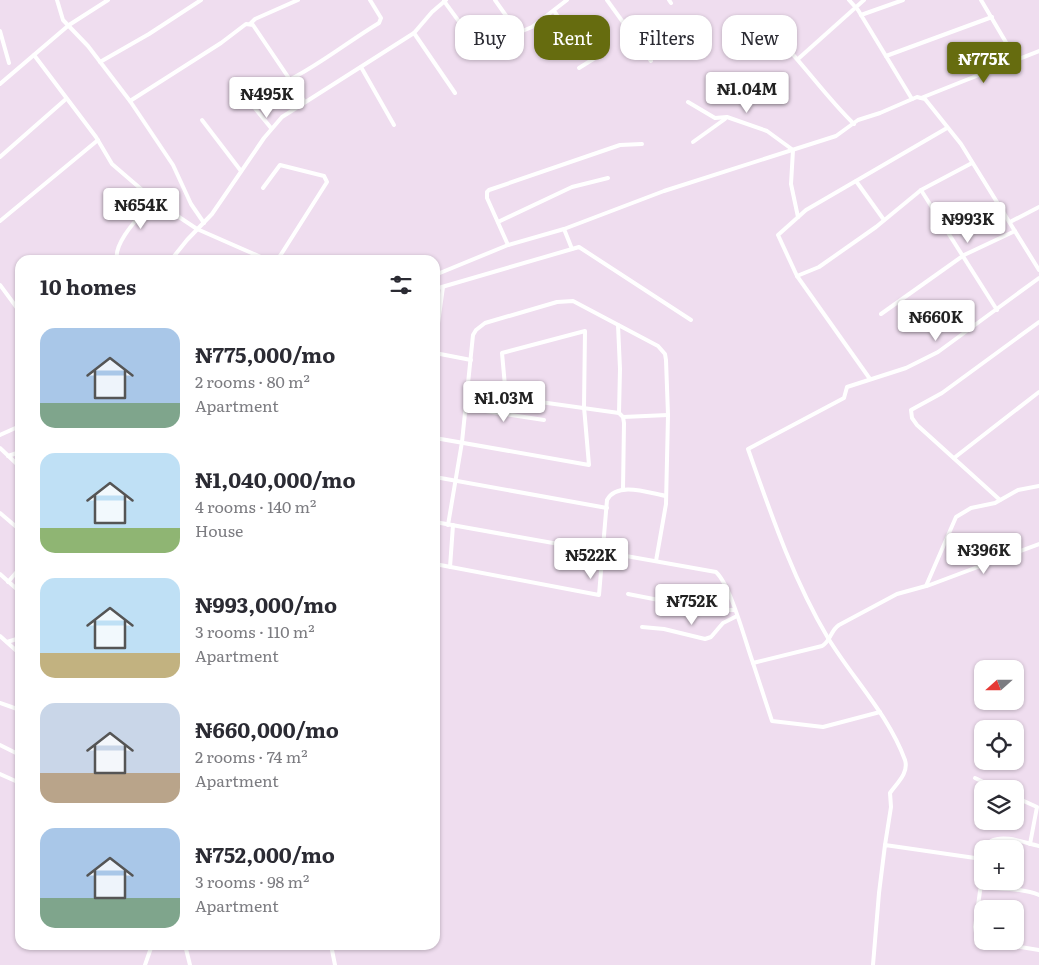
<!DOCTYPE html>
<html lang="en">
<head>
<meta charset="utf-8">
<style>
  :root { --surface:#fff; --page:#f7f7f7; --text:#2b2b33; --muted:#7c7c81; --accent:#666c0f }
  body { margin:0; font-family:Literata,serif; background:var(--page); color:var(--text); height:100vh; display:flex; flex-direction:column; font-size:19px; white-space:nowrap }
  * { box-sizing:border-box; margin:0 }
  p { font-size:16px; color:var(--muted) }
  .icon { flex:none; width:28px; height:28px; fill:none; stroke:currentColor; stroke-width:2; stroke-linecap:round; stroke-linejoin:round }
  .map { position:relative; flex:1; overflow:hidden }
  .panel { position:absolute; left:15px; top:255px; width:425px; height:695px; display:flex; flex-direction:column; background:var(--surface); border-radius:15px; box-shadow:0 1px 4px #0004 }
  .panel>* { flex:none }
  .banner { position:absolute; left:455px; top:15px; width:475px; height:45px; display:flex; gap:10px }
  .needle { width:32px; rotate:249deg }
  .tools { position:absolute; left:974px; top:660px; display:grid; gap:10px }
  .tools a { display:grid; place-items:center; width:50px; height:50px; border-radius:10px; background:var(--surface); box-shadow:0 1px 4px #0004; font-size:25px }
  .price { position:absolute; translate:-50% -42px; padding:0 11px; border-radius:5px; background:#fff; color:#222; font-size:16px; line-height:32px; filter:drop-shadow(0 1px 2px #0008) }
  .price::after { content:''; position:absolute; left:50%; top:30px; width:15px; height:11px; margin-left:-8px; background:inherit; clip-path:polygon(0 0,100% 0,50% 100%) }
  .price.on { background:var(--accent); color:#fff }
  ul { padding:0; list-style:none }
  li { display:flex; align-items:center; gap:15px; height:125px; padding:0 25px }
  li span { display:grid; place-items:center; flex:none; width:140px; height:100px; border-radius:15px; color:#555 }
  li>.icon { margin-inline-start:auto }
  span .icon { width:60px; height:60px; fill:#fffc; stroke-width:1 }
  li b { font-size:21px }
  h2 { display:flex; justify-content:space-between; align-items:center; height:60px; padding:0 25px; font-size:21px }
  .tag { padding:0 18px; border-radius:15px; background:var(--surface); box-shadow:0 1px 4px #0004; font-size:18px; line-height:45px }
  .tag.on { background:var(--accent); color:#fff }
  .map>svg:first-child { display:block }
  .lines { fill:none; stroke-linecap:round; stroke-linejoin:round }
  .minor { stroke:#fff; stroke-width:4 }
</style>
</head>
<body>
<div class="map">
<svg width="1039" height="965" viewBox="0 0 1039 965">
  <rect width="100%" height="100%" fill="#efddef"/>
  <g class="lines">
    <g class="minor">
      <path d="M57,0l6,20 25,26 42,55 43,64 18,39 13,19"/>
      <path d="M446,0l-14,12 -18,21 41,60"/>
      <path d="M495,0l19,27 6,5 12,-5 35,-27"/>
      <path d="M607,0l44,61"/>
      <path d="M669,0l2,3"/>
      <path d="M849,0l9,10 54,89"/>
      <path d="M981,0l36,61"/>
      <path d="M444,1l33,45"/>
      <path d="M554,11l15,21h9l16,23 1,3 -16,10"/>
      <path d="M861,15l42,-15"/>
      <path d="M758,18c36,32 62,73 96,106"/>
      <path d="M250,24l5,-5 43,-19"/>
      <path d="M0,31l9,32"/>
      <path d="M34,55l62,82 16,27 43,37 42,28 66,29h13l4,-2 47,-74 -3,-6 -44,-11 -17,23"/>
      <path d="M886,56l106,-39"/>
      <path d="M798,59l66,-59"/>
      <path d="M100,62l49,-28 52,-34"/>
      <path d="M361,67l33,58"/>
      <path d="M291,79c31,-16 58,-38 88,-56l2,-5 -11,-18"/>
      <path d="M233,81l38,47"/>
      <path d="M0,84l69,-59 39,-25"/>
      <path d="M921,98l118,-47"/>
      <path d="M130,101l91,-58 25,-19 7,1 52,77"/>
      <path d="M688,102l27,16 12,-1 40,14 26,19 -2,34 7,33"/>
      <path d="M202,120l39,51"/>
      <path d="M693,142l32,-23"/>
      <path d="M0,157l66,-58"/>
      <path d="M856,181l28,39"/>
      <path d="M921,190l76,120"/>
      <path d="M0,221l98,-81"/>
      <path d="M498,222l74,-35 36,-9"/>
      <path d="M1010,222l29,-15"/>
      <path d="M564,229l8,20"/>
      <path d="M508,245l-21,-47v-6l2,-2 131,-45 22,-1"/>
      <path d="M117,260c-4,-18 25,-46 36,-60"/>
      <path d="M171,260l16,-20 25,-26 52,-76 18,-21 132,-84"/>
      <path d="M435,275l73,-30 56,-16 100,-38 172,-55 22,-16 22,-7 37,-16 8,2 36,45 78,126"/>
      <path d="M797,276l22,-9 57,-40 45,-37 51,-27"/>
      <path d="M0,285l20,27"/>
      <path d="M435,289l144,-42 112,73"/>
      <path d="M881,314l83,-59 51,-24"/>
      <path d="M618,325l2,44 -1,44"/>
      <path d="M435,345l8,-58"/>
      <path d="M435,353l36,7"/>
      <path d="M870,379l-73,-103 -19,-41 28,-25 141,-82"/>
      <path d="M468,392l151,21 4,4 1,6 -1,66"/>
      <path d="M466,408l78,12"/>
      <path d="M623,417l45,-2"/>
      <path d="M0,435l20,-9"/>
      <path d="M435,438l154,27 -5,-58 1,-76 -83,22 4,44"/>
      <path d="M0,448l20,19"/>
      <path d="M8,456l12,-4"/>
      <path d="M954,458l85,-66"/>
      <path d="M435,477l172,31"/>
      <path d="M1000,500l-83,-75 -5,-7 -1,-8 31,-17 97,-71"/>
      <path d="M0,513l20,17"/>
      <path d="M435,522l281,50c15,14 29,69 37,91l69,-17c9,-5 8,-15 17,-21l58,-31 29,-8 30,-69 15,-9 24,-5 23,-13 21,-4"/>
      <path d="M448,525l14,-83 11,-107 3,-5 9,-7 72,-21 16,-1 85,45 7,8 1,6 2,55 -2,89 -10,57"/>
      <path d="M435,564l164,31 8,-95c10,-19 42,-7 59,-4"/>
      <path d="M450,567l3,-42"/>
      <path d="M0,574l20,18"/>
      <path d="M8,582l12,-14"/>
      <path d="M927,586l112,-42"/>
      <path d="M628,594l82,16h24"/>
      <path d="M642,627l22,2 41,10 6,-2 12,-14 14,-7"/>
      <path d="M0,636l20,18"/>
      <path d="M7,642l13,-4"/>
      <path d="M753,663l19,58 51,6 57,-15"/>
      <path d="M0,703l20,7"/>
      <path d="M0,745l20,10"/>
      <path d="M0,774l20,9"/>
      <path d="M975,778l23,11"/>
      <path d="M1015,797l22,10 -7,37"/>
      <path d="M885,845l6,-38 -1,-14c7,-10 19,-20 15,-33 -17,-46 -52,-81 -77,-122 -35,-59 -57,-124 -80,-189l96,-51 3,-11 59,-19 32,-16 101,-74"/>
      <path d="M988,849l3,-8c14,-7 34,2 48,5"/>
      <path d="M982,877l-7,50 1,6 6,7"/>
      <path d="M981,887c18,2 42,1 58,8"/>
      <path d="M984,941l55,9"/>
      <path d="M185,945l5,20"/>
      <path d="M331,945l4,20"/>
      <path d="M145,965l7,-20"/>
      <path d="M873,965l6,-72 6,-48 97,14"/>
    </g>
  </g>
</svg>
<div class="tools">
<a><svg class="needle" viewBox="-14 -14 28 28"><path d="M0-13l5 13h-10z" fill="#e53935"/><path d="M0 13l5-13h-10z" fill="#7c7c81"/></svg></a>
<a><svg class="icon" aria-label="locate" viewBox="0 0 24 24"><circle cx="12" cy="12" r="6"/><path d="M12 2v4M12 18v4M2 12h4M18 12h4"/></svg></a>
<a><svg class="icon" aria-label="layers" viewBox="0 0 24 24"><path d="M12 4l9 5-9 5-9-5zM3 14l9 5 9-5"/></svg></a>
<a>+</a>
<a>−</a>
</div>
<b class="price on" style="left:984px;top:84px">₦775K</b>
<b class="price" style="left:747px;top:114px">₦1.04M</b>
<b class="price" style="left:267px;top:119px">₦495K</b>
<b class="price" style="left:141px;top:230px">₦654K</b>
<b class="price" style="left:968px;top:244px">₦993K</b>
<b class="price" style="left:936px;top:342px">₦660K</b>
<b class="price" style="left:504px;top:423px">₦1.03M</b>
<b class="price" style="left:984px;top:575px">₦396K</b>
<b class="price" style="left:591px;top:580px">₦522K</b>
<b class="price" style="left:692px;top:626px">₦752K</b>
<div class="banner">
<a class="tag">Buy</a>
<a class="tag on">Rent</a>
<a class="tag">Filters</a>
<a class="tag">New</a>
</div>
<section class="panel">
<h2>10 homes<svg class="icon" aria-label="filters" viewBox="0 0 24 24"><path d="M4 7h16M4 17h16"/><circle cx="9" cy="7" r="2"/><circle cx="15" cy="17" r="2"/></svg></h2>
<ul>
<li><span style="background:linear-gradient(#a9c7e8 75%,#7fa58c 0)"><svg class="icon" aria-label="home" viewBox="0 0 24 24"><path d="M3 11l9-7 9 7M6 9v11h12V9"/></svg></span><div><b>₦775,000/mo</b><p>2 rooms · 80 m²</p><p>Apartment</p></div></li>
<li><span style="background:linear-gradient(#bfe0f5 75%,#8fb573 0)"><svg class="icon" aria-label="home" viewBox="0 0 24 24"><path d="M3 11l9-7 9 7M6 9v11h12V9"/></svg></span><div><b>₦1,040,000/mo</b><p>4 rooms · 140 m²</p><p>House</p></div></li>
<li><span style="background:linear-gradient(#bfe0f5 75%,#c2b280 0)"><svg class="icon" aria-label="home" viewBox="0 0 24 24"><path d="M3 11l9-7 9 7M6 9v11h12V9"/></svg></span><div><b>₦993,000/mo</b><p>3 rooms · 110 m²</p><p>Apartment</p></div></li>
<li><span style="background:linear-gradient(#c9d6e8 70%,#b9a48a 0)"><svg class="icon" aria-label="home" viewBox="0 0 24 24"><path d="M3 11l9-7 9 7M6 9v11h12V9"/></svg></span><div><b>₦660,000/mo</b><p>2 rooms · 74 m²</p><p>Apartment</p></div></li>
<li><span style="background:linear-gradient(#a9c7e8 70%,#7fa58c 0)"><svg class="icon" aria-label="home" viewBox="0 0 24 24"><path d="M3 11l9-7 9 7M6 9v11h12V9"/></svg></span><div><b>₦752,000/mo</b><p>3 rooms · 98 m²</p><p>Apartment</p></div></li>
</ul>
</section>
</div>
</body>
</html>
